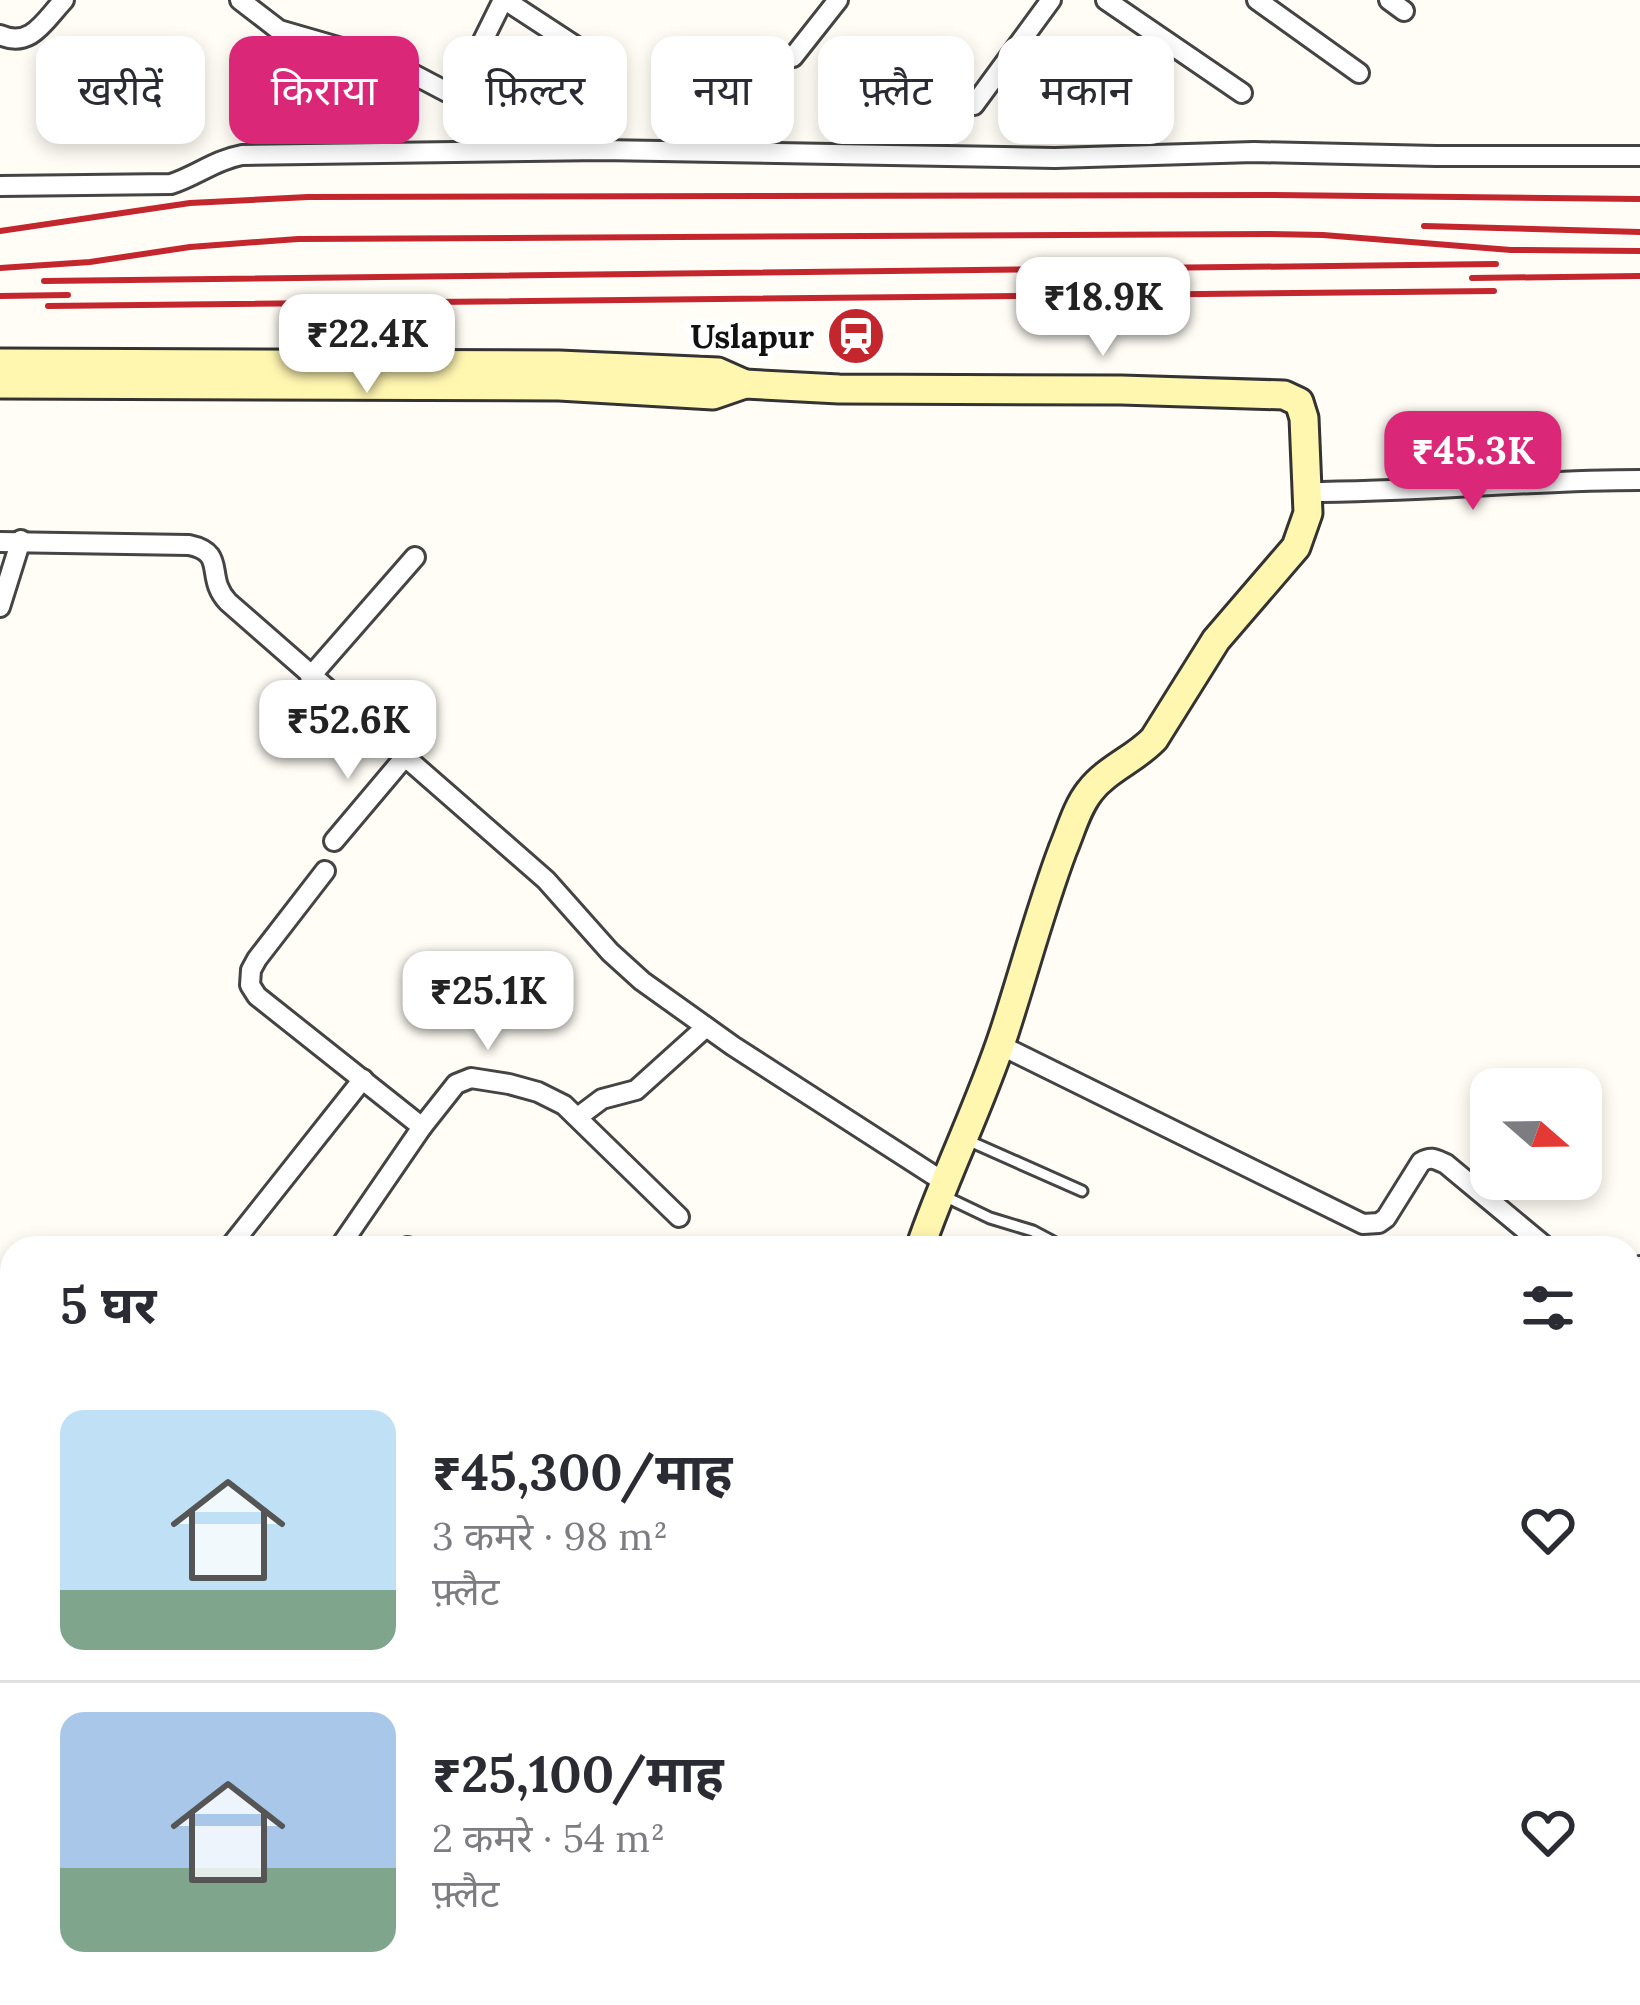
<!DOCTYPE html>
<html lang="hi">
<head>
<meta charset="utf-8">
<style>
  :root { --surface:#fff; --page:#f7f7f7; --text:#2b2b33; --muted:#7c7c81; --line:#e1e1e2; --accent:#db2777 }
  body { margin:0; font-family:Lora,"Noto Sans Devanagari",serif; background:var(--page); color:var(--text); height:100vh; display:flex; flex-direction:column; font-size:45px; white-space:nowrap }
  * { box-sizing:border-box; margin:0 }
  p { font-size:39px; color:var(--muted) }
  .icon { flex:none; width:66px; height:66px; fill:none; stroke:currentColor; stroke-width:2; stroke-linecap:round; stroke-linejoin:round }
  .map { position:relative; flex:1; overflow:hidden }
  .panel { position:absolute; left:0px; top:1236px; width:1641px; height:771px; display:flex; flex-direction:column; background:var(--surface); border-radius:36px 36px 0 0; box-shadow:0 6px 18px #0003 }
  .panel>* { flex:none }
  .banner { position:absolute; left:36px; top:36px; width:1569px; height:108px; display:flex; gap:24px }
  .needle { width:78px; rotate:110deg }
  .tools { position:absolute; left:1470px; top:1068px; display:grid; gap:24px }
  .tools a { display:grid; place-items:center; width:132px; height:132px; border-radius:24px; background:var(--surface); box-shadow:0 6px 18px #0003; font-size:60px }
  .price { position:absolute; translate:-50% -102px; padding:0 27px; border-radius:24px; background:#fff; color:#222; font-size:39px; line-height:78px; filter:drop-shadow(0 3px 6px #0008) }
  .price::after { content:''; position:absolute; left:50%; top:72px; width:36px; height:27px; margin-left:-18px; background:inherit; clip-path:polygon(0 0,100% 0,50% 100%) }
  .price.current { background:var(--accent); color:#fff }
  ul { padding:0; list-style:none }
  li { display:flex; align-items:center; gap:36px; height:300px; padding:0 60px }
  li+li { border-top:3px solid var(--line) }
  li span { display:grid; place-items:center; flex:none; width:336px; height:240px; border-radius:24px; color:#555 }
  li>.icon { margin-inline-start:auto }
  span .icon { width:144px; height:144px; fill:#fffc; stroke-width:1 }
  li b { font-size:51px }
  h2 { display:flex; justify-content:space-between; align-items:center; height:144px; padding:0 60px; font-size:51px }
  .chip { padding:0 42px; border-radius:24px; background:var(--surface); box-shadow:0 6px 18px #0003; font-size:42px; line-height:108px }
  .chip.current { background:var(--accent); color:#fff }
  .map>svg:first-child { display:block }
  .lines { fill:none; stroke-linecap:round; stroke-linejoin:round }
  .lane-casing { stroke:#444; stroke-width:15 }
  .street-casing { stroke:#444; stroke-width:24 }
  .secondary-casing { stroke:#333; stroke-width:33 }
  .lane { stroke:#fff; stroke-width:9 }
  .street { stroke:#fff; stroke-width:18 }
  .secondary { stroke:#fff6b0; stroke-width:27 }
  .rail { stroke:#c4262e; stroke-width:6 }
  .labels { text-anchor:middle; stroke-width:12; stroke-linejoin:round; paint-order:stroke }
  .poi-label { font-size:33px; font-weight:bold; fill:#111; stroke:#fff; text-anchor:end }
</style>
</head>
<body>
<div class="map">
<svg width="1640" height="2005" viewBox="0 0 1640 2005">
  <rect width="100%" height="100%" fill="#fffdf5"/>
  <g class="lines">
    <defs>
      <g id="lane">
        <path d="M967,1140l115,51"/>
        <path d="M944,1196l46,22 43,13 32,17"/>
      </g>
      <g id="street">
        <path d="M240,0l39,30 111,32 57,30 10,-3 6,-8 40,-81"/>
        <path d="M505,0l104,68"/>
        <path d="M1106,0l136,93"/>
        <path d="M1257,0l102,73"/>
        <path d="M1389,0l15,11"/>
        <path d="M0,35c31,14 45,-15 64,-35"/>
        <path d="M793,57l45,-57"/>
        <path d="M974,105l77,-105"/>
        <path d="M0,186l171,-2c25,-8 44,-24 71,-29l360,-5 453,8 199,-6 182,4h204"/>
        <path d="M1307,492c111,0 222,-12 333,-12"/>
        <path d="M0,542l189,3c39,8 15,32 39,57l318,278 64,72 32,29 91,65 211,136"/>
        <path d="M0,607l21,-67"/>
        <path d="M310,677l105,-120"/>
        <path d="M334,841l70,-83"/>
        <path d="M325,871l-68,88 -6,11 -1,15 7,11 165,131"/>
        <path d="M1000,1045l363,179 16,-1 7,-5 35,-56c10,-6 14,-3 25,2l101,84"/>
        <path d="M578,1117l24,-18 34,-9 70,-63"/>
        <path d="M407,1247l4,1"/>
        <path d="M229,1248l134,-169"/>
        <path d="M339,1248l83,-121 34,-43 15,-6 38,6 29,8 26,13 115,112"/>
        <path d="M1629,1281l11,-15"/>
        <path d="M0,1736l12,-22"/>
        <path d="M0,1796l12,9"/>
        <path d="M0,1839l12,-17"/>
        <path d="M290,1995l17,10"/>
      </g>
      <g id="secondary">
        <path d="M0,363l559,2 159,7 27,12"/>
        <path d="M0,384l559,2 154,9 32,-11 94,5 282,1 163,5 15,7 5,16 4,95 -12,34 -80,93 -62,99c-19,20 -47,30 -64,52 -13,16 -19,39 -27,58 -23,61 -39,123 -59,184 -24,73 -59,142 -84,215"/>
        <path d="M488,2005l4,-10"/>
      </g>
    </defs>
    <use href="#lane" class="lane-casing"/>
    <use href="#street" class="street-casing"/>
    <use href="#secondary" class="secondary-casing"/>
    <use href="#lane" class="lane"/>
    <use href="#street" class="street"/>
    <use href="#secondary" class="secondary"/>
    <g class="rail">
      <path d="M1424,226l216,6"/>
      <path d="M0,231l190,-28 118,-6 966,-2 366,4"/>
      <path d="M0,268l90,-6 100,-15 108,-8 972,-5 53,1 188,15 129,1"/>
      <path d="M1472,278l168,-2"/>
      <path d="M44,281l1452,-17"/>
      <path d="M0,296l68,-1"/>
      <path d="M48,306l1446,-15"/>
    </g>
  </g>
  <defs>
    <symbol id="station-disc" viewBox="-11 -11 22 22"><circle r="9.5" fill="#c4262e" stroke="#fff"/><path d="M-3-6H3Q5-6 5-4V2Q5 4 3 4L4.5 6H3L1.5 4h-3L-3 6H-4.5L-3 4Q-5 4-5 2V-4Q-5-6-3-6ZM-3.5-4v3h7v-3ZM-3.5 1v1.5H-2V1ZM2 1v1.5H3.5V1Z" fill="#fff"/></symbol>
  </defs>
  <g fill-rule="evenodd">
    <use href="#station-disc" x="823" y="303" width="66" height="66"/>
  </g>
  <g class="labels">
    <g class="poi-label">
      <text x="814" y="348">Uslapur</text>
    </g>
  </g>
</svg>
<div class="tools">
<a><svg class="needle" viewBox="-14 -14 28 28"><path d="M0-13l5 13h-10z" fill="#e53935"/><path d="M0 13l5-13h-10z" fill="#7c7c81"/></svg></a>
</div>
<b class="price" style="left:1103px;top:359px">₹18.9K</b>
<b class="price" style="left:367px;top:396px">₹22.4K</b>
<b class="price current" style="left:1473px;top:513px">₹45.3K</b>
<b class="price" style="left:348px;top:782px">₹52.6K</b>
<b class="price" style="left:488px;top:1053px">₹25.1K</b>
<div class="banner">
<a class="chip">खरीदें</a>
<a class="chip current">किराया</a>
<a class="chip">फ़िल्टर</a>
<a class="chip">नया</a>
<a class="chip">फ़्लैट</a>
<a class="chip">मकान</a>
</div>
<section class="panel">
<h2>5 घर<svg class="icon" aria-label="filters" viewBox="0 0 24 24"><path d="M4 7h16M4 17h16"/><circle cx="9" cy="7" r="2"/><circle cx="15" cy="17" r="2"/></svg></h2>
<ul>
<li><span style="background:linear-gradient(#bfe0f5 75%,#7fa58c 0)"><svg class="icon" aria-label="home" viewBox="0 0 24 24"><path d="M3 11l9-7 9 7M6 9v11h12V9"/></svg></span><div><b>₹45,300/माह</b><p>3 कमरे · 98 m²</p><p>फ़्लैट</p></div><svg class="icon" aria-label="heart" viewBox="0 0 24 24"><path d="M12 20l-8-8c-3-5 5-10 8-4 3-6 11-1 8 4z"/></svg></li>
<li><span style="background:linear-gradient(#a9c7e8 65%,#7fa58c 0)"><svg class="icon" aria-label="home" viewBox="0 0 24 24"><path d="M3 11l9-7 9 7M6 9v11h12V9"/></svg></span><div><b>₹25,100/माह</b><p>2 कमरे · 54 m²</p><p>फ़्लैट</p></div><svg class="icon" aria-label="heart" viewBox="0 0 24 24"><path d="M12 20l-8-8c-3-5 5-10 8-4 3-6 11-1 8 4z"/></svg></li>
</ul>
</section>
</div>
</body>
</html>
